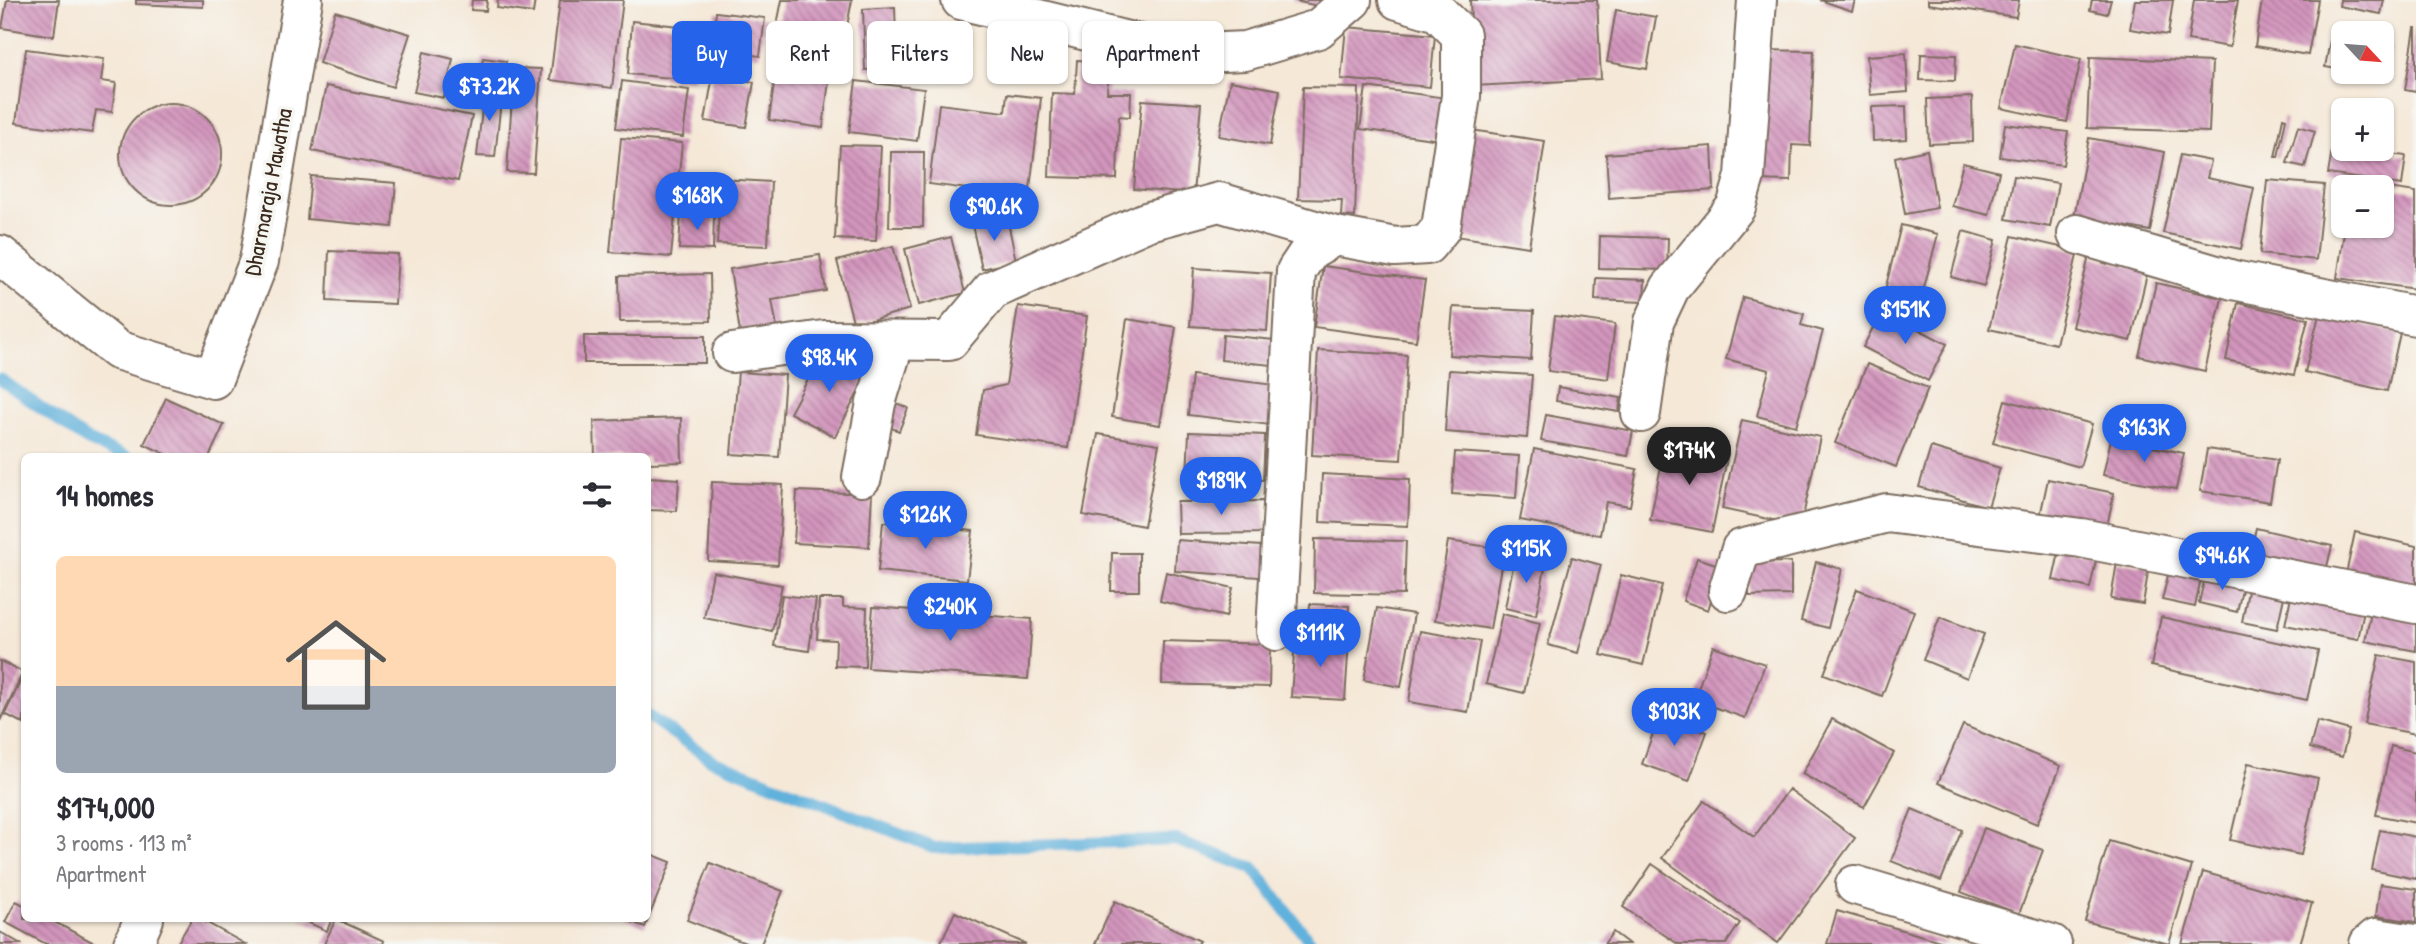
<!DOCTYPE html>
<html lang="en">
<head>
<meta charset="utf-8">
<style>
  :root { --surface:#fff; --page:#f2f2f3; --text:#2b2b33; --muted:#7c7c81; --accent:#2563eb }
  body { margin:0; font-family:"Patrick Hand",sans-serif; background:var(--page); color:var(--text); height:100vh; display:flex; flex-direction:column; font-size:26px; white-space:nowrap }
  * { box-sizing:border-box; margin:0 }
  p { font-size:23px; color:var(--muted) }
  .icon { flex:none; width:38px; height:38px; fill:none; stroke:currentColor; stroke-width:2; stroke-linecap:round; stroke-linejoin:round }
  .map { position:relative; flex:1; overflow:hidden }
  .panel { position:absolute; left:21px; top:453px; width:630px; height:469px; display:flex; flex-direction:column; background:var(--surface); border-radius:10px; box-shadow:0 2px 5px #0004 }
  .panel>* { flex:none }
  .top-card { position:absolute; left:672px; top:21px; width:665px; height:63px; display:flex; gap:14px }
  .needle { width:46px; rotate:116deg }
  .buttons { position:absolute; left:2331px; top:21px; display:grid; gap:14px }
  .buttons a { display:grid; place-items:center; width:63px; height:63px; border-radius:10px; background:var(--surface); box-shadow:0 2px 5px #0004; font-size:35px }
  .price { position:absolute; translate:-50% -60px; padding:0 16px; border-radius:24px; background:var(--accent); color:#fff; font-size:23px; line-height:46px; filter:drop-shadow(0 2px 4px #0008) }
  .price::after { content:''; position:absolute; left:50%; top:42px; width:21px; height:16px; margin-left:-10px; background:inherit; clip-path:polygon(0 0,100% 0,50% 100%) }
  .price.current { background:#222; color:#fff }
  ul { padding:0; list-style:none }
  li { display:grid; align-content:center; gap:14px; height:371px; padding:0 35px }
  li span { display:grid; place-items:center; height:217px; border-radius:10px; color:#555 }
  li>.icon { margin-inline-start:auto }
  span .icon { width:126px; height:126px; fill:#fffc; stroke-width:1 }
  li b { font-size:30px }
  h2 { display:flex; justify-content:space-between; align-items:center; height:84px; padding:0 35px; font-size:30px }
  .chip { padding:0 24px; border-radius:10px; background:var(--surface); box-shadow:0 2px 5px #0004; font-size:24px; line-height:63px }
  .chip.current { background:var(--accent); color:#fff }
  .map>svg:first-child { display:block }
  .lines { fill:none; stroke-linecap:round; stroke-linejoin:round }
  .stream { stroke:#60b1db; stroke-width:12 }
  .building { fill:url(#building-back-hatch) }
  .minor-casing { stroke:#7c6c5f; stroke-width:42 }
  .minor { stroke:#fff; stroke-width:38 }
  .labels { text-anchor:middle; stroke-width:7; stroke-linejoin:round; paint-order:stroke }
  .street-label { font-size:23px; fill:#3b2a1e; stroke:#f6f6f2 }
</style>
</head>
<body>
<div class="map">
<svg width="2416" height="944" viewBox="0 0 2416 944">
  <defs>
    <pattern id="building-back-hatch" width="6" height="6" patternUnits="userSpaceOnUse" patternTransform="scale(1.75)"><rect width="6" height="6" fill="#d395bd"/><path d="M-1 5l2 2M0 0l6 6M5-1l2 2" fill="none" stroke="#ac7a99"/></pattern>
  </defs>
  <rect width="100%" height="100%" fill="#f6f6f2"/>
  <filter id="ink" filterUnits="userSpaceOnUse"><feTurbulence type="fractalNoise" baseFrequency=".0143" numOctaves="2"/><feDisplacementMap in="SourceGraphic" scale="14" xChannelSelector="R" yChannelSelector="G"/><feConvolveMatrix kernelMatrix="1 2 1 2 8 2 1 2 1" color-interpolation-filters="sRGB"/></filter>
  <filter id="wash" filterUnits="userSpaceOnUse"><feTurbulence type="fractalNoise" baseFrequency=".00686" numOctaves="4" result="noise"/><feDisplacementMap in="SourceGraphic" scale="28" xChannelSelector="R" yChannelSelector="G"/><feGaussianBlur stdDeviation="1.57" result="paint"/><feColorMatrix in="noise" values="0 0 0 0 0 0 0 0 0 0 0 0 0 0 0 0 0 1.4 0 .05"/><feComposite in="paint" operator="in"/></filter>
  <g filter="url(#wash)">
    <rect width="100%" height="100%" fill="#f5e8d7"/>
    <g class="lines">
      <g class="stream">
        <path d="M0,379l87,61 39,17"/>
        <path d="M648,716l64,44 223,88 241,-8 77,28 59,76"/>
      </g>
    </g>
    <g id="blocks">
      <g class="building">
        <path d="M7,0h52l-5,36 -52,-8z"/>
        <path d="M136,0h67v7l-67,-3z"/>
        <path d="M472,0h15l-1,11 -15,-1z"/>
        <path d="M498,0h37l-2,13 -36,-5z"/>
        <path d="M560,0h63l-11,88 -62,-8z"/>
        <path d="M782,0h70l-9,47 -68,-12z"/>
        <path d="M1291,0h32l-1,7z"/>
        <path d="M1470,0h127l4,79 -127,7z"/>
        <path d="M1820,0h35l-3,11z"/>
        <path d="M1928,0h91l-3,17 -88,-13z"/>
        <path d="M2092,0h19l-4,14 -17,-4z"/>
        <path d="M2135,0h38l-5,35 -38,-6z"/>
        <path d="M2194,0h44l-8,47 -42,-7z"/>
        <path d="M2262,0h56l-10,55 -53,-9z"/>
        <path d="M2340,0h44l-3,14 -42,-8z"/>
        <path d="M895,7l2,62 -32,1 -2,-61z"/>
        <path d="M1616,10l40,7 -9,52 -40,-7z"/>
        <path d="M335,11l75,23 -17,53 -74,-24z"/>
        <path d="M716,12l49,6 -5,38 -48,-6z"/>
        <path d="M632,21l66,7 -5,52 -65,-6z"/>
        <path d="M911,27l41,3 -2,36 -41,-3z"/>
        <path d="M1346,27l89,8 -5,52 -89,-8z"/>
        <path d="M2415,28h1v64l-11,-2z"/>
        <path d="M2331,36l12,2v32l-18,-3z"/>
        <path d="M2015,44l66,15 -14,63 -66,-14z"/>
        <path d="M2382,46l9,1 -6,31 -26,-5 23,-1z"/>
        <path d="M26,49l78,10 -3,22 15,2 -4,29 -16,-2 -4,23 -76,-10z"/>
        <path d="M779,49l53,8 -9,71 -54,-8z"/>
        <path d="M1761,50l53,1 -4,95 -18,-1 -1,36 -35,-1z"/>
        <path d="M424,52l29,7 -9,39 -30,-6z"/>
        <path d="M1906,53l2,39 -38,3 -3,-39z"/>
        <path d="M1921,54l35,1 -1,26 -35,-1z"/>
        <path d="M2090,57l122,5 -3,70 -122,-4z"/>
        <path d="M483,58l23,3 -3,24 -24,-3z"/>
        <path d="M1077,60l32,2 -2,31h24l-1,24 -11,-1 -2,63 -68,-2 3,-84 23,1z"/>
        <path d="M514,68l27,1 -7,104 -27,-1z"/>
        <path d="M713,75l41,7 -8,45 -41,-6z"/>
        <path d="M622,81l67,9 -6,47 -67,-9z"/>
        <path d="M856,81l68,8 -7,52 -68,-9z"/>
        <path d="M1230,81l50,9 -10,55 -51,-9z"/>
        <path d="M326,86l146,30 -14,65 -146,-30z"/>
        <path d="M1303,87l56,1 -4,129 -14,-1 1,-16 -44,-1z"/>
        <path d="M1366,87l88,12 -6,42 -88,-12z"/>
        <path d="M484,90l18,1 -7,66 -18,-1z"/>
        <path d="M1007,94l34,4 -12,99 -100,-13 10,-80 66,8z"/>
        <path d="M1972,97l1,45 -44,2 -2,-45z"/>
        <path d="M1142,100l59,4 -8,90 -59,-5z"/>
        <circle cx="171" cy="154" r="51"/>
        <path d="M1906,106l1,33 -34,2 -1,-34z"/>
        <path d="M2283,118l3,1 -8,38h-3z"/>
        <path d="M2005,124l63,8 -5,33 -63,-8z"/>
        <path d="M2298,126l17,5 -10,36 -18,-4z"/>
        <path d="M1471,130l74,11 -16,106 -74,-11z"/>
        <path d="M621,138l61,5 -11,114 -61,-5z"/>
        <path d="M2089,138l76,14 -15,79 -76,-14z"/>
        <path d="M2333,144l10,2v3l63,7 -4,29 -74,-11z"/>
        <path d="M840,145l41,1 -5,95 -41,-2z"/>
        <path d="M1712,146l2,44 -105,8 -3,-44z"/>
        <path d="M1927,150l10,58 -32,6 -10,-57z"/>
        <path d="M891,152h33l-1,75h-34z"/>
        <path d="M2180,155l31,6 -4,17 47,10 -13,61 -78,-16z"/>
        <path d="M1963,163l36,9 -10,43 -37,-9z"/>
        <path d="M311,176l85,7 -4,44 -85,-8z"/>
        <path d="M2014,176l44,7 -8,44 -44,-8z"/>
        <path d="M721,179l50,3 -3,64 -51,-2z"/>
        <path d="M2267,180l57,5 -8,75 -56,-6z"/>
        <path d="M2382,187l34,5v97l-79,-11 8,-52h37z"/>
        <path d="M681,213l33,1 -1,36 -34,-1z"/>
        <path d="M1007,217l9,44 -34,8 -10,-44z"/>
        <path d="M1901,225l37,9 -17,65 -36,-9z"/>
        <path d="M1963,231l33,9 -12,46 -33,-9z"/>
        <path d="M1600,236l68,2 -1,32 -68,-2z"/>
        <path d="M2012,236l66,15 -22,93 -67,-15z"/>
        <path d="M951,237l14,56 -46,12 -14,-56z"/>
        <path d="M893,246l17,63 -56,16 -17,-64z"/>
        <path d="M329,251l69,3 -3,50 -68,-3z"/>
        <path d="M820,255l6,36 -54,9 6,33 -37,6 -11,-70z"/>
        <path d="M2089,256l59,14 -17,71 -59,-14z"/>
        <path d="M1323,266l102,14 -9,61 -102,-14z"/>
        <path d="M1194,268l77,5 -4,58 -77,-5z"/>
        <path d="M710,274l1,47 -91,1 -1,-46z"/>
        <path d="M1596,278l49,2 -1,22 -49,-2z"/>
        <path d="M2156,283l66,15 -17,73 -66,-15z"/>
        <path d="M1743,297l61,17 -3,11 22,6 -27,95 -39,-10 12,-46 -43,-11z"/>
        <path d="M2238,303l70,16 -14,56 -68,-15z"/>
        <path d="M1018,306l69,10 -19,132 -92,-13 7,-45 23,-5z"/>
        <path d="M1453,307l81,4 -3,49 -82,-5z"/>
        <path d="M1882,310l65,34 -19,37 -65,-34z"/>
        <path d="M2319,315l81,18 -13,58 -82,-19z"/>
        <path d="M1555,316l60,8 -7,55 -60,-8z"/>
        <path d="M1127,319l49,8 -16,98 -48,-8z"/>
        <path d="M1223,335l51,5 -2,25 -51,-5z"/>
        <rect x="584" y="336" width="121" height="27"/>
        <path d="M1318,350l89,5 -6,105 -89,-5z"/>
        <path d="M823,351l44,24 -32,62 -45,-24z"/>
        <path d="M1867,364l61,24 -32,79 -61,-24z"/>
        <path d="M1449,370l83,5 -5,63 -82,-6z"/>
        <path d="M738,372l47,3 -6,82 -48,-3z"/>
        <path d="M1192,375l83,10 -5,40 -82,-10z"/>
        <path d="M1558,387l63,11 -2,14 -63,-11z"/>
        <path d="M166,398l58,27 -15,32h-37l-28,-13z"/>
        <path d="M2005,400l87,24 -12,43 -87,-24z"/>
        <path d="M896,403l12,5 -9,23 -13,-5z"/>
        <path d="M1546,415l87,16 -5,25 -87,-15z"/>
        <path d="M681,418l1,44 -34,1v-6h-53l-1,-36z"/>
        <path d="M1742,420l78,17 -19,89 -79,-17z"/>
        <path d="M1189,432l76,3 -2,45 -76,-3z"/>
        <path d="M1098,434l61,10 -15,82 -61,-11z"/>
        <path d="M2111,439l73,14 -8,36 -73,-14z"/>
        <path d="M1666,442l62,12 -16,78 -62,-12z"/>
        <path d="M1931,447l69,21 -12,39 -69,-20z"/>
        <path d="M1534,449l103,20 -7,37 -24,-4 -6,33 -80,-15z"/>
        <path d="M2207,449l70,11 -7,42 -70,-11z"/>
        <path d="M1455,452l64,4 -3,42 -64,-4z"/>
        <path d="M1322,474l88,5 -2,47 -88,-4z"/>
        <path d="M648,477l31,2 -2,32 -29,-1z"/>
        <path d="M2048,479l66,14 -9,43 -66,-15z"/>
        <path d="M712,482l71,3 -5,80 -70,-4z"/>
        <path d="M797,491l75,3 -3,53 -75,-4z"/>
        <path d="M1265,501v32l-87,1 -1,-32z"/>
        <path d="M883,522l90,9 -6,49 -89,-9z"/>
        <path d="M2256,528l76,18 -9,37 -76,-17z"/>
        <path d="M2355,532l61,14v48l-71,-15z"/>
        <path d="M1315,539l91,2 -2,54 -90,-2z"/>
        <path d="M1177,540l98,7 -2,31 -98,-7z"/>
        <path d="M1448,541l56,8 -14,80 -55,-9z"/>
        <path d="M2060,548l37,8 -7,32 -37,-8z"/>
        <path d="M1112,553h27v38h-28z"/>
        <path d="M1515,556l31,7 -10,52 -31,-7z"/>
        <path d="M1572,557l29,8 -23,88 -30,-8z"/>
        <path d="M1697,558l25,8 -14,44 -25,-9z"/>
        <path d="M1791,562v33l-42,1v-33z"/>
        <path d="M1816,562l26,7 -14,59 -27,-7z"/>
        <path d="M2117,562l32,4 -6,38 -32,-5z"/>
        <path d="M2170,567l32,7 -7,33 -33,-7z"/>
        <path d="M713,572l69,13 -10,46 -68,-13z"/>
        <path d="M1166,572l67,16 -7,29 -66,-16z"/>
        <path d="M2206,572l38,9 -7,31 -38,-9z"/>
        <path d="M1621,575l41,10 -19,80 -42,-10z"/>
        <path d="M2250,581l36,7 -9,41 -35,-7z"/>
        <path d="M2293,587l73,15 -8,37 -73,-14z"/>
        <path d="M1857,589l57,22 -32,85 -58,-22z"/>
        <path d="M782,595l34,4 -7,52 -35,-5z"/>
        <path d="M819,599h24v8l24,1 -2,59 -30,-1 1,-26 -19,-1z"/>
        <path d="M2373,603l43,8v40l-51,-10z"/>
        <path d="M1310,604l39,2 -2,31 -39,-2z"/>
        <path d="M873,607l159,12 -4,60 -160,-11z"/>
        <path d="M1377,608l37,6 -13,73 -37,-7z"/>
        <path d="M1502,614l38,9 -16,70 -38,-9z"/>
        <path d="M1940,617l44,17 -17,44 -44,-18z"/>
        <path d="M2161,617l157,34 -11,49 -156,-34z"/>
        <path d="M1420,631l60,10 -12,71 -59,-10z"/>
        <path d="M1295,638l54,3 -4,59 -54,-3z"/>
        <path d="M1163,641l107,3 -1,43 -107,-3z"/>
        <path d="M1713,646l52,18 -20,54 -51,-18z"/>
        <path d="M2379,655l37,7v72l-52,-10z"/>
        <path d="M0,661l23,11 -23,49z"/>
        <path d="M24,674v50l-19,-10z"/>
        <path d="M1660,714l47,18 -18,49 -47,-17z"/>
        <path d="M1832,719l62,34 -30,54 -62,-33z"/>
        <path d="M2317,721l32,9 -7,27 -32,-9z"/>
        <path d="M1963,725l98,41 -24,58 -99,-41z"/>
        <path d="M2391,746l25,6v71l-40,-8z"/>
        <path d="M2248,763l70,15 -17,77 -71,-15z"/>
        <path d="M1789,789l66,49 -77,105 -116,-85 42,-57 50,36z"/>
        <path d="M1912,809l50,21 -21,51 -50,-20z"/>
        <path d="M1984,828l59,22 -24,64 -58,-22z"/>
        <path d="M2380,830l36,7v42l-44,-9z"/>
        <path d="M2109,841l83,25 -23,78 -84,-23z"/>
        <path d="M648,853l23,9 -26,65 -21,-8h24z"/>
        <path d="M710,863l73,28 -22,53h-13l-61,-24z"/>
        <path d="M1652,864l88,59 -14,21h-48l-55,-37z"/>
        <path d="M2203,872l109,31 -12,41h-118z"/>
        <path d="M2380,884l36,5v33l-40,-6z"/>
        <path d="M16,901l8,4v14h25l47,25h-50l-41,-22z"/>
        <path d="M1115,901l85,40 -2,3h-103z"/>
        <path d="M1837,911l110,32v1h-120z"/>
        <path d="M955,912l71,32h-86z"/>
        <path d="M192,919h8l45,25h-68z"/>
        <path d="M300,919h32l-5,12z"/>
        <path d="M336,919l48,22 -1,3h-59z"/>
        <path d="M0,932l21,12h-21z"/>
        <path d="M1613,932l16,12h-25z"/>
      </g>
    </g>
  </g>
  <g filter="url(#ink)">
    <use href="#blocks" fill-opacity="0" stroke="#7c6c5f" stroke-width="2"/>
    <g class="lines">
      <defs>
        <g id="minor">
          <path d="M961,0l219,54 65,-3 73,-22 34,-29"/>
          <path d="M2077,234l156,46 183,36"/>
          <path d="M0,255l117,95 96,29 46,-118 44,-261"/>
          <path d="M732,353l92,-13 125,1 43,-51 154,-68 73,-20 116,34"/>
          <path d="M1641,413l13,-91 16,-34 66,-81 9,-31 12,-176"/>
          <path d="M862,477l14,-74 19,-62"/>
          <path d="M1728,591l13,-42 146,-36 194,25 335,66"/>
          <path d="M1276,631l20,-360 14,-21 25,-14 60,11 32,-2 14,-17 20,-132v-61l-23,-23 -40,-12"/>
          <path d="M1855,885l197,59"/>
          <path d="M133,944l11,-25"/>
          <path d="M2369,944l7,-6 39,6"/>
        </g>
      </defs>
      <use href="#minor" class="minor-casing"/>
      <use href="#minor" class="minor"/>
    </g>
  </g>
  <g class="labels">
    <g class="street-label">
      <text transform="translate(268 192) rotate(-79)" y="8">Dharmaraja Mawatha</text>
    </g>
  </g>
</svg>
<div class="buttons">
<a><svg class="needle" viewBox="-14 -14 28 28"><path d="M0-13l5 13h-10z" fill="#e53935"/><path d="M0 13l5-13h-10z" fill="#7c7c81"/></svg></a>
<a>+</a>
<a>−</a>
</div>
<b class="price" style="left:489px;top:123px">$73.2K</b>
<b class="price" style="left:697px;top:232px">$168K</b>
<b class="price" style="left:994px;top:243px">$90.6K</b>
<b class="price" style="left:1905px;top:346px">$151K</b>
<b class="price" style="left:829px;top:394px">$98.4K</b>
<b class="price" style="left:2144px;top:464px">$163K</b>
<b class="price current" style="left:1689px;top:487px">$174K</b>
<b class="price" style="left:1221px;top:517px">$189K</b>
<b class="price" style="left:925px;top:551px">$126K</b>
<b class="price" style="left:1526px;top:585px">$115K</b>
<b class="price" style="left:2222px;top:592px">$94.6K</b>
<b class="price" style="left:950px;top:643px">$240K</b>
<b class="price" style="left:1320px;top:669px">$111K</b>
<b class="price" style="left:1674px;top:748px">$103K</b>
<div class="top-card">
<a class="chip current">Buy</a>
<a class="chip">Rent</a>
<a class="chip">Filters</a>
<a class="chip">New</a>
<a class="chip">Apartment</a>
</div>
<section class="panel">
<h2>14 homes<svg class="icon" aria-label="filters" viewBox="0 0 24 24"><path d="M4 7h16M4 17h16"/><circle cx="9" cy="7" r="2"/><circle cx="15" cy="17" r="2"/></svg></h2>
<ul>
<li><span style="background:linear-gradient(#ffd9b3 60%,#9aa5b1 0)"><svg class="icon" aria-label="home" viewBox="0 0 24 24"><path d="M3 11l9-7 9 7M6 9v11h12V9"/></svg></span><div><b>$174,000</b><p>3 rooms · 113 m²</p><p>Apartment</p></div></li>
</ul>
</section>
</div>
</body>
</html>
